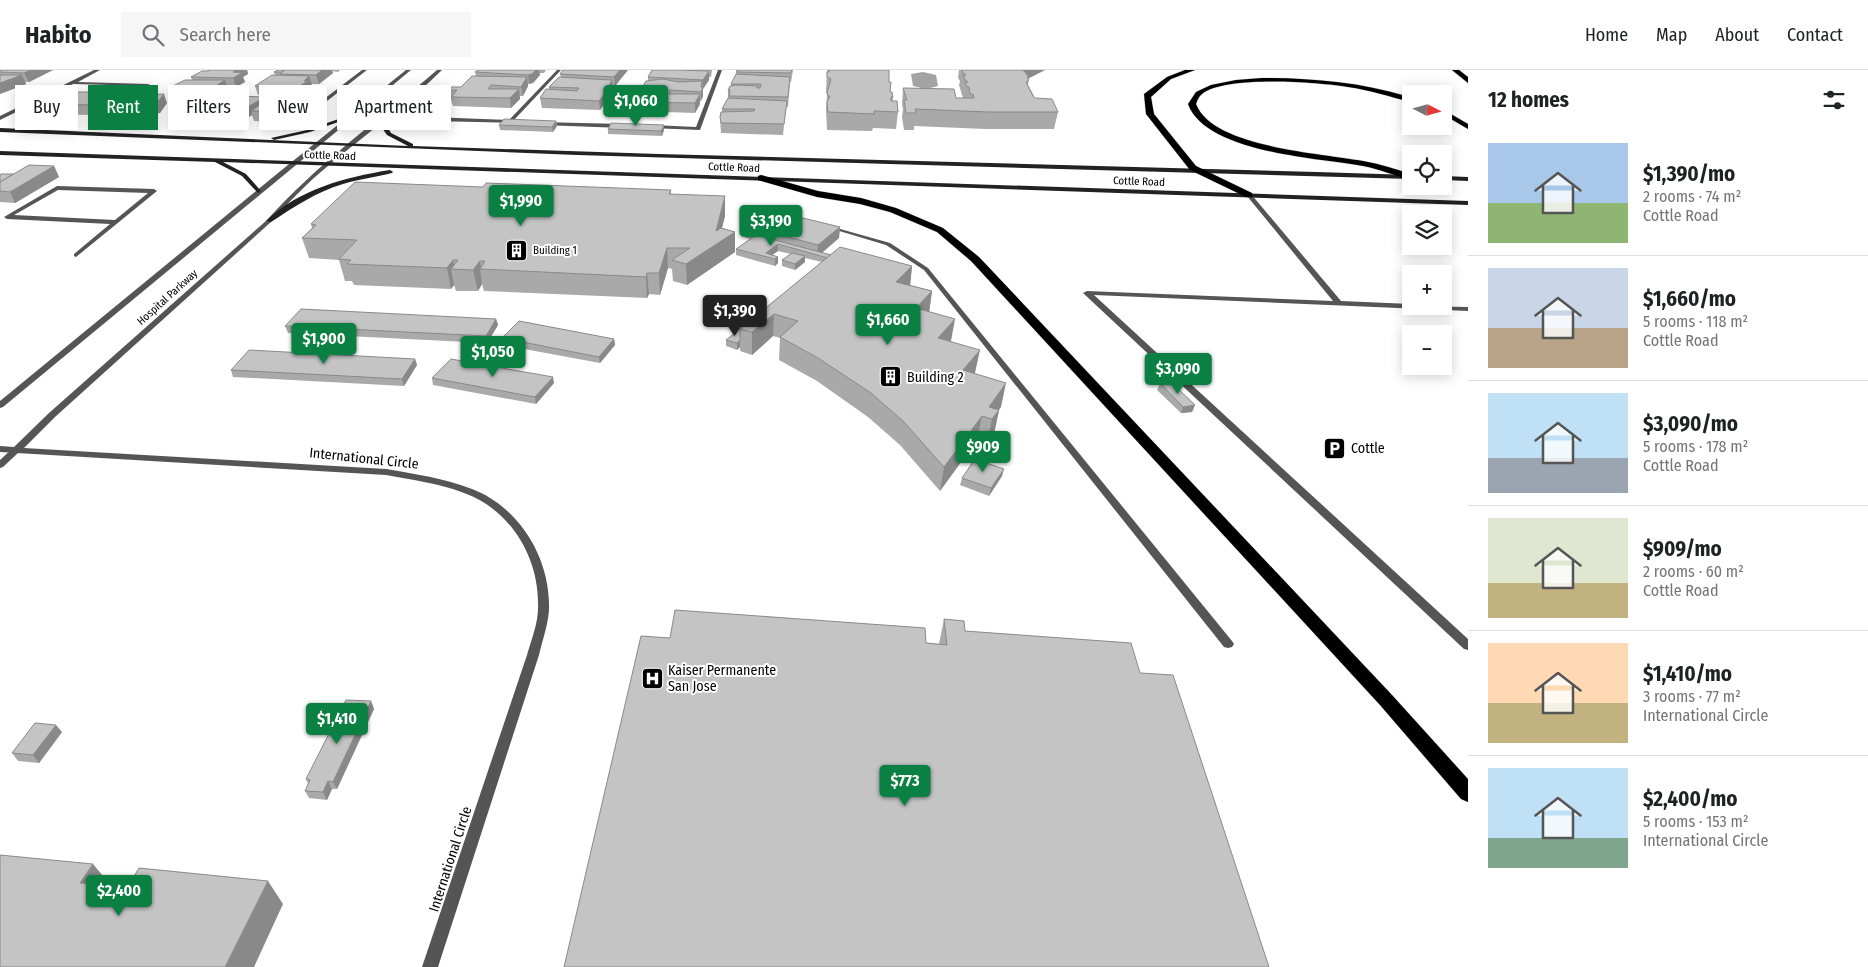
<!DOCTYPE html>
<html lang="en">
<head>
<meta charset="utf-8">
<style>
  :root { --surface:#fff; --page:#f6f6f6; --text:#202124; --muted:#757577; --line:#e0e0e0; --accent:#0b8043 }
  body { margin:0; font-family:"Fira Sans Condensed",sans-serif; background:var(--page); color:var(--text); height:100vh; display:flex; flex-direction:column; font-size:19px; white-space:nowrap }
  * { box-sizing:border-box; margin:0 }
  p { font-size:16px; color:var(--muted) }
  .icon { flex:none; width:28px; height:28px; fill:none; stroke:currentColor; stroke-width:2; stroke-linecap:round; stroke-linejoin:round }
  .map { position:relative; flex:1; overflow:hidden }
  .side { display:flex; flex-direction:column; background:var(--surface); width:400px }
  .side>* { flex:none }
  .guide { position:absolute; left:15px; top:15px; width:475px; height:45px; display:flex; gap:10px }
  .needle { width:32px; rotate:96deg }
  .fabs { position:absolute; left:1402px; top:15px; display:grid; gap:10px }
  .fabs a { display:grid; place-items:center; width:50px; height:50px; border-radius:0px; background:var(--surface); box-shadow:0 2px 12px #0003; font-size:25px }
  .price { position:absolute; translate:-50% -42px; padding:0 11px; border-radius:5px; background:var(--accent); color:#fff; font-size:16px; line-height:32px; filter:drop-shadow(0 1px 2px #0008) }
  .price::after { content:''; position:absolute; left:50%; top:30px; width:15px; height:11px; margin-left:-8px; background:inherit; clip-path:polygon(0 0,100% 0,50% 100%) }
  .price.selected { background:#222; color:#fff }
  ul { padding:0; list-style:none }
  li { display:flex; align-items:center; gap:15px; height:125px; padding:0 20px }
  li+li { border-top:1px solid var(--line) }
  li span { display:grid; place-items:center; flex:none; width:140px; height:100px; border-radius:0px; color:#555 }
  li>.icon { margin-inline-start:auto }
  span .icon { width:60px; height:60px; fill:#fffc; stroke-width:1 }
  li b { font-size:21px }
  h2 { display:flex; justify-content:space-between; align-items:center; height:60px; padding:0 20px; font-size:21px }
  .pill { padding:0 18px; border-radius:0px; background:var(--surface); box-shadow:0 2px 12px #0003; font-size:18px; line-height:45px }
  .pill.selected { background:var(--accent); color:#fff }
  header { display:flex; align-items:center; gap:30px; box-sizing:border-box; height:70px; padding:0 25px; background:var(--surface); border-bottom:1px solid var(--line) }
  header strong { font-size:24px }
  nav { display:flex; gap:28px; margin-inline-start:auto; font-size:18px }
  .search { width:350px; height:45px; background:var(--page); display:flex; align-items:center; gap:12px; box-sizing:border-box; padding:0 18px; border-radius:0px; color:var(--muted); font-size:19px }
  main { display:flex; flex:1; min-height:0 }
  .map>svg:first-child { display:block }
  .water { fill:#a3a3a3 }
  .lines { fill:none; stroke-linecap:round; stroke-linejoin:round }
  .motorway-casing { stroke:#dbdbdb; stroke-width:1 }
  .service { fill:#555; fill-rule:evenodd }
  .minor { fill:#555; fill-rule:evenodd }
  .tertiary { fill:#555; fill-rule:evenodd }
  .secondary { fill:#222; fill-rule:evenodd }
  .motorway { fill:#000; fill-rule:evenodd }
  .wall { fill:#a9a9a9 }
  .shaded-wall { fill:#898989 }
  .building { fill:#c4c4c4; stroke:#898989 }
  .labels { text-anchor:middle; stroke-width:4; stroke-linejoin:round; paint-order:stroke }
  .far-street-label { font-size:11px; fill:#000; stroke:#fff }
  .far-poi-label { font-size:11px; fill:#000; stroke:#fff; text-anchor:start }
  .poi-label { font-size:14px; fill:#000; stroke:#fff; text-anchor:start }
  .street-label { font-size:14px; fill:#000; stroke:#fff }
</style>
</head>
<body>
<header>
<strong>Habito</strong>
<div class="search"><svg class="icon" aria-label="search" viewBox="0 0 24 24"><circle cx="10" cy="10" r="6"/><path d="M15 15l6 6"/></svg>Search here</div>
<nav><a>Home</a><a>Map</a><a>About</a><a>Contact</a></nav>
</header>
<main>
<div class="map">
<svg width="1468" height="897" viewBox="0 0 1468 897">
  <rect width="100%" height="100%" fill="#fff"/>
  <path class="water" d="M923,2l13,3 2,11 -12,3 -13,-3 -2,-12z"/>
  <g class="lines">
    <defs>
      <g id="motorway">
        <path d="M1185,0h10l-24,9 -20,18 3,17 42,52 56,27v4h-6l-56,-27 -44,-56 -2,-20 23,-17z"/>
        <path d="M1452,0h7l9,7v6z"/>
        <path d="M1262,8c49,0 97,4 144,18l5,2v4c-21,-5 -41,-12 -63,-15 -30,-5 -123,-12 -146,7 -3,2 -5,7 -6,10 17,44 126,49 167,57 17,3 32,8 48,13v6c-16,-4 -31,-11 -48,-14 -44,-8 -157,-13 -175,-62l8,-12 15,-7 25,-5z"/>
        <path d="M1444,40l24,14v5l-24,-14z"/>
        <path d="M761,105l57,16 43,7 35,10 47,20 36,29 413,438 76,84v23l-7,-3 -81,-94 -409,-444 -34,-29 -47,-20 -30,-8 -43,-7 -59,-17v-4z"/>
      </g>
    </defs>
    <use href="#motorway" class="motorway-casing"/>
    <g class="service">
      <path d="M557,0h4l-47,50 3,1v2l-86,-2 -3,-2 3,-2 78,3z"/>
      <path d="M718,0h4l-22,60 -50,-2v-2l2,-1 44,2z"/>
      <path d="M540,52l83,2 3,2 -3,2 -81,-3z"/>
      <path d="M57,116l97,3 3,2 -81,66 -2,-1v-2l36,-30 -103,-5 -3,-2zM58,120l90,3 -33,27 -101,-5z"/>
      <path d="M1247,124h4l90,107 70,3v2l57,1v4l-374,-16 374,344v11l-4,-1 -381,-356 4,-2 246,10 -86,-105z"/>
      <path d="M826,155l64,18 38,25 304,373 2,3 -2,3 -4,1 -4,-1 -300,-377 -38,-25 -60,-18z"/>
    </g>
    <g class="minor">
      <path d="M94,0h6l-22,12 70,2 2,1 -2,1 -75,-2 -73,36v-4z"/>
      <path d="M362,0h5l-40,31h-31l-2,-1 2,-1h28z"/>
      <path d="M16,377l5,3 -2,2 -16,15 -3,1v-8l13,-12z"/>
    </g>
    <g class="tertiary">
      <path d="M406,0h5l-408,337 -3,1v-7l278,-228z"/>
      <path d="M437,0h5c-35,35 -76,64 -114,96 -21,17 -39,36 -57,56l-216,195 -31,31 362,21c29,5 58,9 86,20 45,17 76,65 77,114 1,17 -6,35 -10,52l-101,312h-16l105,-312c5,-17 12,-34 11,-52 0,-48 -29,-94 -74,-110 -25,-10 -52,-13 -78,-18l-386,-23v-6l14,1 35,-34 218,-193c51,-57 113,-101 170,-150z"/>
    </g>
    <g class="secondary">
      <path d="M396,37l2,1 -10,20 3,5 22,11v2l246,8 658,18 94,3v4l-834,-24 -577,-23v-4l408,18 -21,-11 -5,-7 12,-20z"/>
      <path d="M350,45l5,1 -45,16 -36,8 -3,-2 36,-8z"/>
      <path d="M0,81l1468,50v4l-1245,-43 23,12 15,17 -3,2 -16,-17 -27,-14 -215,-7z"/>
      <path d="M390,100l3,2 -1,1c-16,4 -33,6 -49,11 -27,8 -49,23 -72,38l-5,-1c33,-32 80,-44 124,-51z"/>
      <path d="M1444,106l24,1v4l-24,-1z"/>
    </g>
    <use href="#motorway" class="motorway"/>
  </g>
  <g class="wall">
    <path d="M0,0h53l-24,12h-4l1,2 -26,10z"/>
    <path d="M197,0h50l1,4 -5,3 2,5 -9,5h-8v2l-22,14 -32,-1 -3,-9 4,-3 -2,-4 19,-6 -1,-3 18,-7z"/>
    <path d="M278,0h62l-2,2 -6,-1 1,2 -14,11h-8l1,1 -2,2 1,4 -10,6 -43,-2 -3,-9 20,-11 -1,-3z"/>
    <path d="M478,0h68l-2,3h-5l1,2 -7,8 -5,1v2l-5,10h-3v3l-9,9 -58,-2 -2,-6h-1l-2,-10 13,-3 15,-11 -1,-4z"/>
    <path d="M563,0h65l-13,16h-2l-1,4h2l1,10 -2,3h-8l-5,7 -58,-2 -2,-10 9,-9v-2l12,-10 -1,-3z"/>
    <path d="M652,0h60l-1,7h-2v3l-6,9v7l-2,5h-1v3l-5,9 -60,-2 -1,-9 14,-21v-4z"/>
    <path d="M736,0h57l-2,12h-1l-2,25h-2l-3,28 -62,-2 -1,-16 2,-5v-3l6,-11v-8l3,-4v-2l5,-9z"/>
    <path d="M827,0h62v12l1,10 3,5v4l5,11 -2,17 -23,-1 -1,3 -45,-1 -1,-21 1,-15 -1,-1z"/>
    <path d="M959,0h86l-16,8 -1,7 7,13 23,14 -4,17h-69l-71,-3v4h-10l-2,-13 1,-8 -1,-4 1,-17 53,10h7l-4,-13 1,-4 -2,-3z"/>
    <path d="M141,25l26,8 -7,10 -51,4 1,-15 -8,4 2,3 -12,6 -47,-1 -5,-10 70,-3z"/>
    <path d="M265,27l1,4 41,-3 3,10 -20,14 -36,-1 -2,-6 -10,6 -35,-2 -3,-9z"/>
    <path d="M556,51l1,5 -4,6 -53,-2 -1,-5z"/>
    <path d="M664,55v5l-2,6 -54,-2v-5z"/>
    <path d="M54,96l5,11 -44,26 -15,-1v-27l13,-1z"/>
    <path d="M483,117l188,3v4l54,22 -3,12 13,4v20l-48,33 -14,-4 -1,-12 -4,-1 -8,27 -11,-1 -2,4 -163,-7 -2,-7 -4,7h-22l-2,-6 -3,4 -97,-4 -2,-4h-7l-6,-21 -30,-2 -7,-20 10,-10 -1,-4z"/>
    <path d="M746,156l94,1 -1,11 -17,15 9,2 81,11 -2,19 22,6 -3,21 46,61v1l26,33 -2,3 -5,24 -7,9 -10,-3 -37,51 -40,-46 -32,-28 -51,-36 -38,-21 1,-22 -7,-2 -21,19 -12,-4v-4l-3,3 -11,-4v-6l96,-78 -17,-4v4l-10,8 -13,-4v-6l9,-6 -13,-3 -6,4 6,2v6l-3,3 -39,-11v-6l15,-10 -5,-1z"/>
    <path d="M496,249l2,6 -11,18 -199,-10 -3,-7z"/>
    <path d="M502,268l112,1 1,6 -15,18 -97,-18z"/>
    <path d="M415,289l2,6 -13,21 -171,-9 -2,-7z"/>
    <path d="M432,308l122,5 -18,21 -103,-19z"/>
    <path d="M1160,313l35,22 -3,7 -11,1 -24,-23z"/>
    <path d="M1002,406l-13,20 -29,-11 2,-7z"/>
    <path d="M944,549l21,12 175,42 -470,-35 256,5 13,1z"/>
    <path d="M371,631l3,8 -37,80h-5l-5,11 -18,-2 -4,-7 3,-7 -2,-5z"/>
    <path d="M62,662l-23,31 -21,-2 -6,-8z"/>
  </g>
  <g class="shaded-wall">
    <path d="M31,0h22l-24,12 -5,-9z"/>
    <path d="M237,0h10l1,4 -5,3 2,5 -9,5 -3,-9v-6z"/>
    <path d="M322,0h10l1,3 -14,11 -3,-9z"/>
    <path d="M536,0h3l1,5 -7,8 -4,1 -1,-9z"/>
    <path d="M620,0h8l-13,16 -1,-9z"/>
    <path d="M1021,0h24l-16,8v-1z"/>
    <path d="M709,1v9l-6,9v-9z"/>
    <path d="M22,5l4,9 -26,10v-11z"/>
    <path d="M309,6l3,9 -2,2 1,4 -10,6 -3,-10z"/>
    <path d="M527,7l1,9 -5,10 -2,-9z"/>
    <path d="M225,10l3,9 -22,14 -3,-9z"/>
    <path d="M612,10l1,9 -2,5 -4,-4z"/>
    <path d="M702,11l1,15 -2,5v-14z"/>
    <path d="M519,19l1,10 -9,9 -1,-10z"/>
    <path d="M614,20l1,10 -2,3 -1,-9z"/>
    <path d="M107,22l4,9 -9,5 2,3 -12,6 -4,-10 5,-6z"/>
    <path d="M140,22l3,9 21,-7 3,9 -7,10 -51,4 -4,-10 32,-12z"/>
    <path d="M605,23v10l-5,7 -1,-9z"/>
    <path d="M700,24v10l-5,9v-10z"/>
    <path d="M265,27l3,9 -17,5 1,4 -10,6 -3,-9z"/>
    <path d="M307,28l3,10 -20,14 -3,-10z"/>
    <path d="M192,40l2,5 -7,3 -12,2 -2,-5z"/>
    <path d="M556,51l1,5 -4,6 -1,-5z"/>
    <path d="M664,55v5l-2,6 -1,-5z"/>
    <path d="M54,96l5,11 -44,26 -5,-11z"/>
    <path d="M725,126v20l-7,27 17,-11v20l-48,33 -1,-21 30,-33z"/>
    <path d="M840,157l-1,11 -20,17h-2l1,-10z"/>
    <path d="M778,174v7l-10,7 -2,-5z"/>
    <path d="M667,178l1,20 -8,27 -1,-22z"/>
    <path d="M805,186v6l-10,8v-6z"/>
    <path d="M778,187v6l-3,3v-7z"/>
    <path d="M453,190l2,9h-4l3,16 -3,4 -4,-21z"/>
    <path d="M480,191l1,8h-1l2,15 -4,7 -5,-21z"/>
    <path d="M912,196l-2,21 -14,-5z"/>
    <path d="M647,203l2,21 -2,4 -1,-21z"/>
    <path d="M932,221l-3,22 -13,-5z"/>
    <path d="M774,244l-1,22 -21,19v-23z"/>
    <path d="M496,249l2,6 -11,18 -1,-7z"/>
    <path d="M955,249l-4,22 -13,-3z"/>
    <path d="M614,269l1,6 -15,18 -1,-6z"/>
    <path d="M740,270v7l-3,3v-7z"/>
    <path d="M980,280l-5,23 -16,20 4,-23z"/>
    <path d="M415,289l2,6 -13,21 -2,-7z"/>
    <path d="M553,307l1,6 -18,21 -1,-7z"/>
    <path d="M1006,313l-5,24 -9,12 -3,-12z"/>
    <path d="M1195,335l-3,7 -11,1 2,-6z"/>
    <path d="M999,340l-5,24 -7,9 5,-24z"/>
    <path d="M982,346l-5,24 -37,51 4,-24z"/>
    <path d="M1004,399l-2,7 -13,20 2,-8z"/>
    <path d="M371,631l3,8 -37,80 -4,-7z"/>
    <path d="M56,655l6,7 -23,31 -6,-8z"/>
    <path d="M328,711l4,8 -5,11 -4,-8z"/>
    <path d="M93,794l20,24 -33,-5z"/>
    <path d="M268,811l15,23 -29,63h-29z"/>
  </g>
  <g class="building">
    <path d="M0,0h31l-7,3 -24,-1z"/>
    <path d="M210,0h27l-4,2 9,1 -9,5 -42,-1 11,-6h6z"/>
    <path d="M278,0h7l-4,2h-7z"/>
    <path d="M285,0h37l-6,5 -36,-1z"/>
    <path d="M478,0h58l-4,4 -4,1 -53,-3z"/>
    <path d="M563,0h57l-6,7 -54,-3z"/>
    <path d="M652,0h28l29,1 -6,9 -55,-3z"/>
    <path d="M738,0h54l-1,3 -54,-1z"/>
    <path d="M829,0h60v12h2l-1,10h2l1,5h-2v4h6l1,11 -24,-1v3l-46,-2 -1,-10 3,-6h-2l-1,-3 4,-14 -4,-2v-5h2z"/>
    <path d="M962,0h61l6,7h-2l2,3 -3,2 7,14 2,2 17,1 6,13h-70l-73,-3 1,4h-10l-2,-13h3l-4,-12 51,1 2,9h18l-1,-4h-3l-1,-7h-2l-2,-5h3l-3,-2 -2,-5h3l-3,-2z"/>
    <path d="M736,4l54,3 -2,20 -59,-1 1,-6h-2l2,-4 7,-1 20,1v2h3l1,-4h-30z"/>
    <path d="M0,5h22l-22,8z"/>
    <path d="M272,5l37,1 -5,5h4l-10,6 -43,-1z"/>
    <path d="M472,6l55,1 -6,10 -30,-2 -3,4h31l-9,9 -59,-1 6,-7h-9l3,-3h10z"/>
    <path d="M559,7l53,3 -5,10h7l-2,4 -7,-1 -6,8 -59,-3 6,-9 31,2 2,-3 -30,-1z"/>
    <path d="M663,9l16,3 23,-1 -1,6h2l-2,5 -31,-2 -1,4h31l-5,9 -61,-1 12,-21z"/>
    <path d="M185,10h40l-22,14 -32,-1 11,-7h-9z"/>
    <path d="M64,22h43l-14,7h7l-12,6 -48,-1z"/>
    <path d="M140,22l-3,3 27,-1 -8,10 -51,3 12,-14z"/>
    <path d="M229,26l36,1 -26,15 -35,-2z"/>
    <path d="M271,27l36,1 -20,14 -36,-1z"/>
    <path d="M728,28l59,3 -3,23 -63,-1 -1,-6 1,-5 33,-1 1,-2h-33z"/>
    <path d="M192,40l-7,3 -12,2 7,-4z"/>
    <path d="M504,49l52,2 -4,6 -53,-2z"/>
    <path d="M611,53l53,2 -3,6 -53,-2z"/>
    <path d="M29,95l25,1 -44,26 -10,-1v-9z"/>
    <path d="M1,104h12l-13,8v-7z"/>
    <path d="M355,112l128,5 3,-4 185,7 -2,4 56,2 -9,35 5,-3 14,4 -49,32 -14,-4 18,-12h-23l-8,25h-12l-1,4 -166,-8 5,-8h-5l-7,9 -22,-1 7,-9h-5l-6,8 -100,-4 4,-4 -12,-1 18,-19 -55,-2 14,-13 -5,-1z"/>
    <path d="M770,140l70,17 -22,18 -72,-19z"/>
    <path d="M756,165l75,20 -3,3 -50,-14 -12,9 12,4 -3,2 -39,-10z"/>
    <path d="M840,177l72,19 -16,16 36,9 -16,17 39,11 -17,19 42,12 -17,20 43,13 -17,24 10,3 -7,9 -10,-3 -38,51 -41,-46 -32,-28 -53,-35 -38,-21 18,-16 -24,-7 -22,18 -12,-3z"/>
    <path d="M792,183l13,3 -10,8 -13,-4z"/>
    <path d="M301,239l195,10 -10,17 -201,-10z"/>
    <path d="M752,249l-12,10v11l-3,3 -11,-3z"/>
    <path d="M519,251l95,18 -15,18 -97,-19z"/>
    <path d="M249,280l166,9 -13,20 -171,-9z"/>
    <path d="M451,289l102,18 -18,20 -103,-19z"/>
    <path d="M1171,312l24,23 -12,2 -23,-24z"/>
    <path d="M975,389l29,10 -13,19 -29,-10z"/>
    <path d="M675,540l250,18 1,15 21,2 -3,-26 20,2 1,10 166,12 9,30 33,2 96,292h-705l77,-331 29,2z"/>
    <path d="M346,630l25,1 -38,81 -5,-1 -5,11 -18,-1 5,-11 -4,-1z"/>
    <path d="M35,653l21,2 -23,30 -21,-2z"/>
    <path d="M0,785l93,9 -13,19 47,5 12,-20 129,13 -43,86h-225z"/>
  </g>
  <defs>
    <symbol id="building-square" viewBox="-11 -11 22 22"><rect x="-9" y="-9" width="18" height="18" rx="4" fill="#000" stroke="#fff"/><path d="M-4-6H4V6H1V3H-1V6H-4ZM-2.5-4.3h1.7v1.8h-1.7ZM.8-4.3h1.7v1.8H.8ZM-2.5-1h1.7V.8h-1.7ZM.8-1h1.7V.8H.8Z" fill="#fff"/></symbol>
    <symbol id="parking-square" viewBox="-11 -11 22 22"><rect x="-9" y="-9" width="18" height="18" rx="4" fill="#000" stroke="#fff"/><path d="M-3.5-5.5H1a3.5 3.5 0 0 1 0 7H-1V5.5H-3.5ZM-1-3.4V-.6H.8a1.4 1.4 0 0 0 0-2.8Z" fill="#fff"/></symbol>
    <symbol id="hospital-square" viewBox="-11 -11 22 22"><rect x="-9" y="-9" width="18" height="18" rx="4" fill="#000" stroke="#fff"/><path d="M-5-5h3v3.5h4V-5h3V5h-3V1.5h-4V5h-3Z" fill="#fff"/></symbol>
  </defs>
  <g fill-rule="evenodd">
    <use href="#building-square" x="504" y="168" width="25" height="25"/>
    <use href="#building-square" x="878" y="294" width="25" height="25"/>
    <use href="#parking-square" x="1322" y="366" width="25" height="25"/>
    <use href="#hospital-square" x="640" y="596" width="25" height="25"/>
  </g>
  <g class="labels">
    <g class="far-street-label">
      <text transform="translate(330 85) rotate(2)" y="4">Cottle Road</text>
      <text transform="translate(734 97) rotate(2)" y="4">Cottle Road</text>
      <text transform="translate(1139 111) rotate(2)" y="4">Cottle Road</text>
      <text transform="translate(167 227) rotate(-42)" y="4">Hospital Parkway</text>
    </g>
    <g class="far-poi-label">
      <text x="533" y="184">Building 1</text>
    </g>
    <g class="poi-label">
      <text x="907" y="312">Building 2</text>
      <text x="1351" y="383">Cottle</text>
      <text x="668" y="605">Kaiser Permanente<tspan x="668" dy="16">San Jose</tspan></text>
    </g>
    <g class="street-label">
      <text transform="translate(364 388) rotate(6)" y="5">International Circle</text>
      <text transform="translate(450 789) rotate(-72)" y="5">International Circle</text>
    </g>
  </g>
</svg>
<div class="fabs">
<a><svg class="needle" viewBox="-14 -14 28 28"><path d="M0-13l5 13h-10z" fill="#e53935"/><path d="M0 13l5-13h-10z" fill="#757577"/></svg></a>
<a><svg class="icon" aria-label="locate" viewBox="0 0 24 24"><circle cx="12" cy="12" r="6"/><path d="M12 2v4M12 18v4M2 12h4M18 12h4"/></svg></a>
<a><svg class="icon" aria-label="layers" viewBox="0 0 24 24"><path d="M12 4l9 5-9 5-9-5zM3 14l9 5 9-5"/></svg></a>
<a>+</a>
<a>−</a>
</div>
<b class="price" style="left:636px;top:57px">$1,060</b>
<b class="price" style="left:521px;top:157px">$1,990</b>
<b class="price" style="left:771px;top:177px">$3,190</b>
<b class="price selected" style="left:735px;top:267px">$1,390</b>
<b class="price" style="left:888px;top:276px">$1,660</b>
<b class="price" style="left:324px;top:295px">$1,900</b>
<b class="price" style="left:493px;top:308px">$1,050</b>
<b class="price" style="left:1178px;top:325px">$3,090</b>
<b class="price" style="left:983px;top:403px">$909</b>
<b class="price" style="left:337px;top:675px">$1,410</b>
<b class="price" style="left:905px;top:737px">$773</b>
<b class="price" style="left:119px;top:847px">$2,400</b>
<div class="guide">
<a class="pill">Buy</a>
<a class="pill selected">Rent</a>
<a class="pill">Filters</a>
<a class="pill">New</a>
<a class="pill">Apartment</a>
</div>
</div>
<section class="side">
<h2>12 homes<svg class="icon" aria-label="filters" viewBox="0 0 24 24"><path d="M4 7h16M4 17h16"/><circle cx="9" cy="7" r="2"/><circle cx="15" cy="17" r="2"/></svg></h2>
<ul>
<li><span style="background:linear-gradient(#a9c7e8 60%,#8fb573 0)"><svg class="icon" aria-label="home" viewBox="0 0 24 24"><path d="M3 11l9-7 9 7M6 9v11h12V9"/></svg></span><div><b>$1,390/mo</b><p>2 rooms · 74 m²</p><p>Cottle Road</p></div></li>
<li><span style="background:linear-gradient(#c9d6e8 60%,#b9a48a 0)"><svg class="icon" aria-label="home" viewBox="0 0 24 24"><path d="M3 11l9-7 9 7M6 9v11h12V9"/></svg></span><div><b>$1,660/mo</b><p>5 rooms · 118 m²</p><p>Cottle Road</p></div></li>
<li><span style="background:linear-gradient(#bfe0f5 65%,#9aa5b1 0)"><svg class="icon" aria-label="home" viewBox="0 0 24 24"><path d="M3 11l9-7 9 7M6 9v11h12V9"/></svg></span><div><b>$3,090/mo</b><p>5 rooms · 178 m²</p><p>Cottle Road</p></div></li>
<li><span style="background:linear-gradient(#dfe7d0 65%,#c2b280 0)"><svg class="icon" aria-label="home" viewBox="0 0 24 24"><path d="M3 11l9-7 9 7M6 9v11h12V9"/></svg></span><div><b>$909/mo</b><p>2 rooms · 60 m²</p><p>Cottle Road</p></div></li>
<li><span style="background:linear-gradient(#ffd9b3 60%,#c2b280 0)"><svg class="icon" aria-label="home" viewBox="0 0 24 24"><path d="M3 11l9-7 9 7M6 9v11h12V9"/></svg></span><div><b>$1,410/mo</b><p>3 rooms · 77 m²</p><p>International Circle</p></div></li>
<li><span style="background:linear-gradient(#bfe0f5 70%,#7fa58c 0)"><svg class="icon" aria-label="home" viewBox="0 0 24 24"><path d="M3 11l9-7 9 7M6 9v11h12V9"/></svg></span><div><b>$2,400/mo</b><p>5 rooms · 153 m²</p><p>International Circle</p></div></li>
</ul>
</section>
</main>
</body>
</html>
